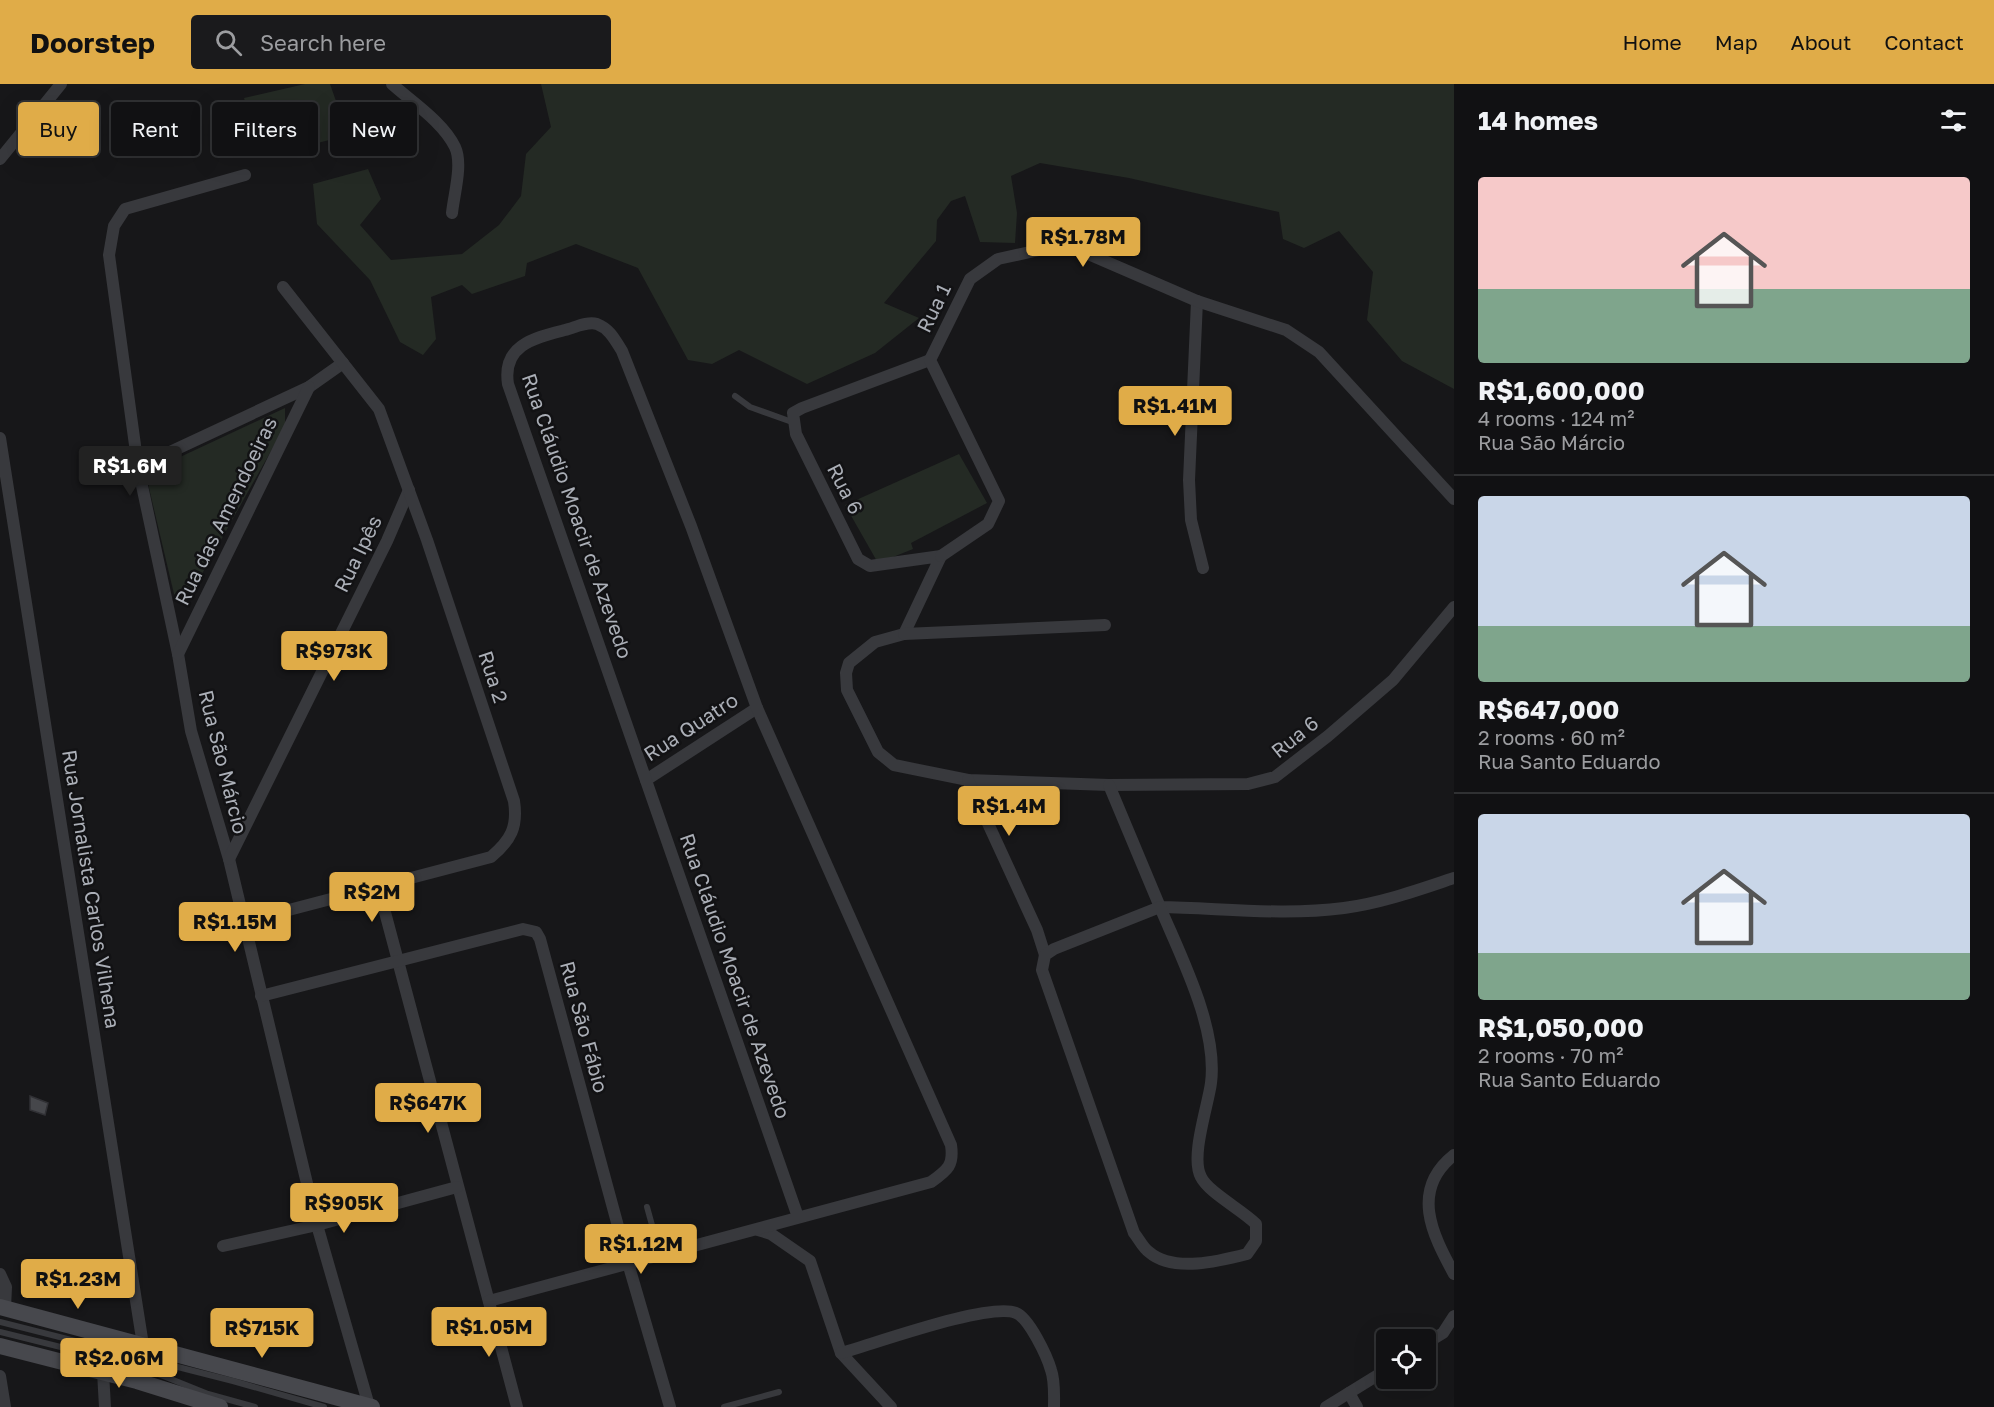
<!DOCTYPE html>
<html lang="en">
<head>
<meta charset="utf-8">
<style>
  :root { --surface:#111113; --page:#1a1a1c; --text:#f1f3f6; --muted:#9c9da0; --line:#303133; --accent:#e0ac48 }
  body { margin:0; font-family:"Golos Text",sans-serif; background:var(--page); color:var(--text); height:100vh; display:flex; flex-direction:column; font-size:22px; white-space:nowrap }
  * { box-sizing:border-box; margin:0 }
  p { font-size:20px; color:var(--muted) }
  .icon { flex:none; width:33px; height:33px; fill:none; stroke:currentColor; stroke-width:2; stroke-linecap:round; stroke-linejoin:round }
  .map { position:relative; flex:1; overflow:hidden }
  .panel { display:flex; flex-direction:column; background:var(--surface); width:540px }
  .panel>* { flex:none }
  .top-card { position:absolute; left:18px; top:18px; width:570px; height:54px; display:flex; gap:12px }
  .controls { position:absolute; left:1376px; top:1245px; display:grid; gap:12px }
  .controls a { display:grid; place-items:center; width:60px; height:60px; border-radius:6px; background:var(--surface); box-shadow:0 6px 24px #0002,0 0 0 2px var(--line); font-size:30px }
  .price { position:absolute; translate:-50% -51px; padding:0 14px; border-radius:6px; background:var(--accent); color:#111; font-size:20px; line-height:39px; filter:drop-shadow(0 2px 3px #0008) }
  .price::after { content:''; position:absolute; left:50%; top:36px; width:18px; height:14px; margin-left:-9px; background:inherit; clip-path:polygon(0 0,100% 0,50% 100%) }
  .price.active { background:#222; color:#fff }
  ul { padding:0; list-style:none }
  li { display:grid; align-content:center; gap:12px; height:318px; padding:0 24px }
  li+li { border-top:2px solid var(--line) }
  li span { display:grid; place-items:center; height:186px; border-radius:6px; color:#555 }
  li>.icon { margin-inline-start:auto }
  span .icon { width:108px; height:108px; fill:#fffc; stroke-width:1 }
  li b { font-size:26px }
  h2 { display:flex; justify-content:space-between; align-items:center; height:72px; padding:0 24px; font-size:26px }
  .tag { padding:0 21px; border-radius:6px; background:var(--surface); box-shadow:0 6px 24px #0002,0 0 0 2px var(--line); font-size:21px; line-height:54px }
  .tag.active { background:var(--accent); color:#111 }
  header { display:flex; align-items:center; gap:36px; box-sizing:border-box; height:84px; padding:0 30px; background:var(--accent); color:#111 }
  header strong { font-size:28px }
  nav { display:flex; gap:33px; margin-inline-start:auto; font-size:21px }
  .search { width:420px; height:54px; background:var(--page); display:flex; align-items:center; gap:15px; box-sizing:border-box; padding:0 21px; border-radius:6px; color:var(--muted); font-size:22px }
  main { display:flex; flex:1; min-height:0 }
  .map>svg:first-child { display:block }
  .green { fill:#242a24 }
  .building { fill:#46474b; stroke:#313135; stroke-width:1.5 }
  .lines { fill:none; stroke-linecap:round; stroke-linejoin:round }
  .service { stroke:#38393d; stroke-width:6 }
  .minor { stroke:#38393d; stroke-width:12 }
  .secondary { stroke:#47484d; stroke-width:16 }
  .labels { text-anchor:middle; stroke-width:5; stroke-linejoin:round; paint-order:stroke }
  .street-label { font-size:20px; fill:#abafb7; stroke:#121214 }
</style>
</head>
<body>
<header>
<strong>Doorstep</strong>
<div class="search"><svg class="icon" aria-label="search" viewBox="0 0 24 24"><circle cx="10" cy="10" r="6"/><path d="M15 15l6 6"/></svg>Search here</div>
<nav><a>Home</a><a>Map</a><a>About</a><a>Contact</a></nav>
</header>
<main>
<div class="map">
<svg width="1454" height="1323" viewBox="0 0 1454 1323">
  <rect width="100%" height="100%" fill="#171719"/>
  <g class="green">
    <path d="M305,0h25l18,51 -87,23 -17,-60z"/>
    <path d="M541,0h913v305l-52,-28 -35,-41 6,-48 -34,-41 -35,17 -21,-9 -4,-27 -150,-34 -89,-15 -29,13 6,37 -2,30 -35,-1 -15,-46 -14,5 -14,19 -1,21 -52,62 35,15 -44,35 -68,31 -68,-34 -27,14 -24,-4 -50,-92 -62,-24 -49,19 -2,13 -53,18 -10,-9 -31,12 5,42 -13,16 -23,-13 -30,-62 -53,-56 -4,-40 55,-15 13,30 -21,26 31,35 71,-6 37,-29 22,-29 5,-42 25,-27z"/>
    <path d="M285,324v18l-100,178 -11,-10 -25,-106 -1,-16z"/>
    <path d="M959,370l28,49 -76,40 2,6 -35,14 -33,-58z"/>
  </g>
  <path class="building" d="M30,1012l18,7 -3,12 -15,-5z"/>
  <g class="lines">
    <g class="service">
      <path d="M735,312l15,11 42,15"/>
      <path d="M647,1123l13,47"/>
      <path d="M0,1238l233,59 91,26"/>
      <path d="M0,1248l141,35 67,27 47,13"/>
      <path d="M724,1323l55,-15"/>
    </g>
    <g class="minor">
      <path d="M392,0c20,18 51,38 63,63 8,17 -1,47 -3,66"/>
      <path d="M0,75l61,-75"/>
      <path d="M245,91l-120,34 -11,17 -5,29 29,212 40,187 13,77 38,128 88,366 52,181"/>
      <path d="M1197,217l-8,179 2,40 12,48"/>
      <path d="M930,276l-128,48 -9,5 3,21 62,125 12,7 71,-10 -37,78 -29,8 -26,21 -3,10 1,17 31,62 16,13 74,15 141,5 139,-1 27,-7 53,-41 65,-56 61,-73"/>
      <path d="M0,354l143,907"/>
      <path d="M138,383l171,-80 34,-24"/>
      <path d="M941,472l47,-32 11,-23 -69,-141 40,-81 28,-20 41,-9h40l118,51 89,29 33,22 135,147"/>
      <path d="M904,550l201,-9"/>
      <path d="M178,570l131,-267"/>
      <path d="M646,696l111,-72"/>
      <path d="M968,696l69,150 8,25"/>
      <path d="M1109,701l51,122c61,1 123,9 184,1 38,-5 74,-18 110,-30"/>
      <path d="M229,775l158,-318 22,-51"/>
      <path d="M378,802l139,521"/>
      <path d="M1160,823c21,50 58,121 51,176 -3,23 -21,74 -10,94 7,15 41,33 55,47v17l-9,13c-27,7 -74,19 -98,-2 -6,-4 -10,-13 -15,-19l-92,-263 3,-15 9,-6z"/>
      <path d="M243,838l248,-65c20,-17 27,-30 23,-56l-87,-261 -48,-131 -96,-122"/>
      <path d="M261,912l262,-67 13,3 4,7 88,324 42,144"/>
      <path d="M1454,1071c-44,35 -22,79 0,119"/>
      <path d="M758,1146l13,4 39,27 31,92 50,54"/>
      <path d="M223,1162l94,-21 140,-38"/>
      <path d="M0,1190l6,13 -1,21"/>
      <path d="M489,1217l442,-119c17,-12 23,-17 20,-37l-194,-437 -66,-182 -69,-175c-7,-11 -12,-22 -25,-27 -10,-3 -23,4 -32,6 -31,8 -63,15 -57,54l290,833"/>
      <path d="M1425,1260l18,-11 11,-17"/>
      <path d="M841,1269c33,-9 148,-51 175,-40 13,5 31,43 35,57 4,11 3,26 3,37"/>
      <path d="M103,1288l2,35"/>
      <path d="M0,1292l5,31"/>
      <path d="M1349,1309l8,14"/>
      <path d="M1326,1323l60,-37"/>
    </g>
    <g class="secondary">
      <path d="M0,1223l372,100"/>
      <path d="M0,1262l137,35 83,26"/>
    </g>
  </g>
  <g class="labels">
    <g class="street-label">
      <text transform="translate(934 224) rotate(-64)" y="7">Rua 1</text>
      <text transform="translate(845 405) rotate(63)" y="7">Rua 6</text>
      <text transform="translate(226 427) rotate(-64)" y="7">Rua das Amendoeiras</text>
      <text transform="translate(577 432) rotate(71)" y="7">Rua Cláudio Moacir de Azevedo</text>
      <text transform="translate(358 470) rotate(-64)" y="7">Rua Ipês</text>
      <text transform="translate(493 593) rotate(72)" y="7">Rua 2</text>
      <text transform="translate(691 643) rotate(-33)" y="7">Rua Quatro</text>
      <text transform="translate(1295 653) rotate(-39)" y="7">Rua 6</text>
      <text transform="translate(223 678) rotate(76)" y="7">Rua São Márcio</text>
      <text transform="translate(91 805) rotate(81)" y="7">Rua Jornalista Carlos Vilhena</text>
      <text transform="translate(735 892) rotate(71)" y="7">Rua Cláudio Moacir de Azevedo</text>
      <text transform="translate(584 943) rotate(75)" y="7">Rua São Fábio</text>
    </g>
  </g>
</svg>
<div class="controls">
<a><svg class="icon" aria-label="locate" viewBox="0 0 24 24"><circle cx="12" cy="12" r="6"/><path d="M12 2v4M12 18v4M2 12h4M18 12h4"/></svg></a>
</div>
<b class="price" style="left:1083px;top:184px">R$1.78M</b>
<b class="price" style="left:1175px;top:353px">R$1.41M</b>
<b class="price active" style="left:130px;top:413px">R$1.6M</b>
<b class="price" style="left:334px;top:598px">R$973K</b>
<b class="price" style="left:1009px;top:753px">R$1.4M</b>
<b class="price" style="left:372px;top:839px">R$2M</b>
<b class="price" style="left:235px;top:869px">R$1.15M</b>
<b class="price" style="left:428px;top:1050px">R$647K</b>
<b class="price" style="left:344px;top:1150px">R$905K</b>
<b class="price" style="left:641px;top:1191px">R$1.12M</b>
<b class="price" style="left:78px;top:1226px">R$1.23M</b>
<b class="price" style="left:489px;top:1274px">R$1.05M</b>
<b class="price" style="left:262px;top:1275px">R$715K</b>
<b class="price" style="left:119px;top:1305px">R$2.06M</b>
<div class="top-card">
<a class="tag active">Buy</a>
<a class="tag">Rent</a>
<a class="tag">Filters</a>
<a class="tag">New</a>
</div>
</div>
<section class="panel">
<h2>14 homes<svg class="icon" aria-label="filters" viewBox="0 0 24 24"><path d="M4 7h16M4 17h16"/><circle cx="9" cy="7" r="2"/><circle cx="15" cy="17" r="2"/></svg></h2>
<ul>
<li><span style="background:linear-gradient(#f6c9c9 60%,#7fa58c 0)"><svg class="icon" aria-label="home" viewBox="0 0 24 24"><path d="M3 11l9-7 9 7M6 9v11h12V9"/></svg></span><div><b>R$1,600,000</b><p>4 rooms · 124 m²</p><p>Rua São Márcio</p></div></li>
<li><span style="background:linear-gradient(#c9d6e8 70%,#7fa58c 0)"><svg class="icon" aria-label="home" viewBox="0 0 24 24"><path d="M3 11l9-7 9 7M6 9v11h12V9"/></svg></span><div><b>R$647,000</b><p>2 rooms · 60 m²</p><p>Rua Santo Eduardo</p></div></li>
<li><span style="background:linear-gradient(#c9d6e8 75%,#7fa58c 0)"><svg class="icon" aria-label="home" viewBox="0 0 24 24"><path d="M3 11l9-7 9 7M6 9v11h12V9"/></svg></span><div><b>R$1,050,000</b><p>2 rooms · 70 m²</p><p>Rua Santo Eduardo</p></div></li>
</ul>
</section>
</main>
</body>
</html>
